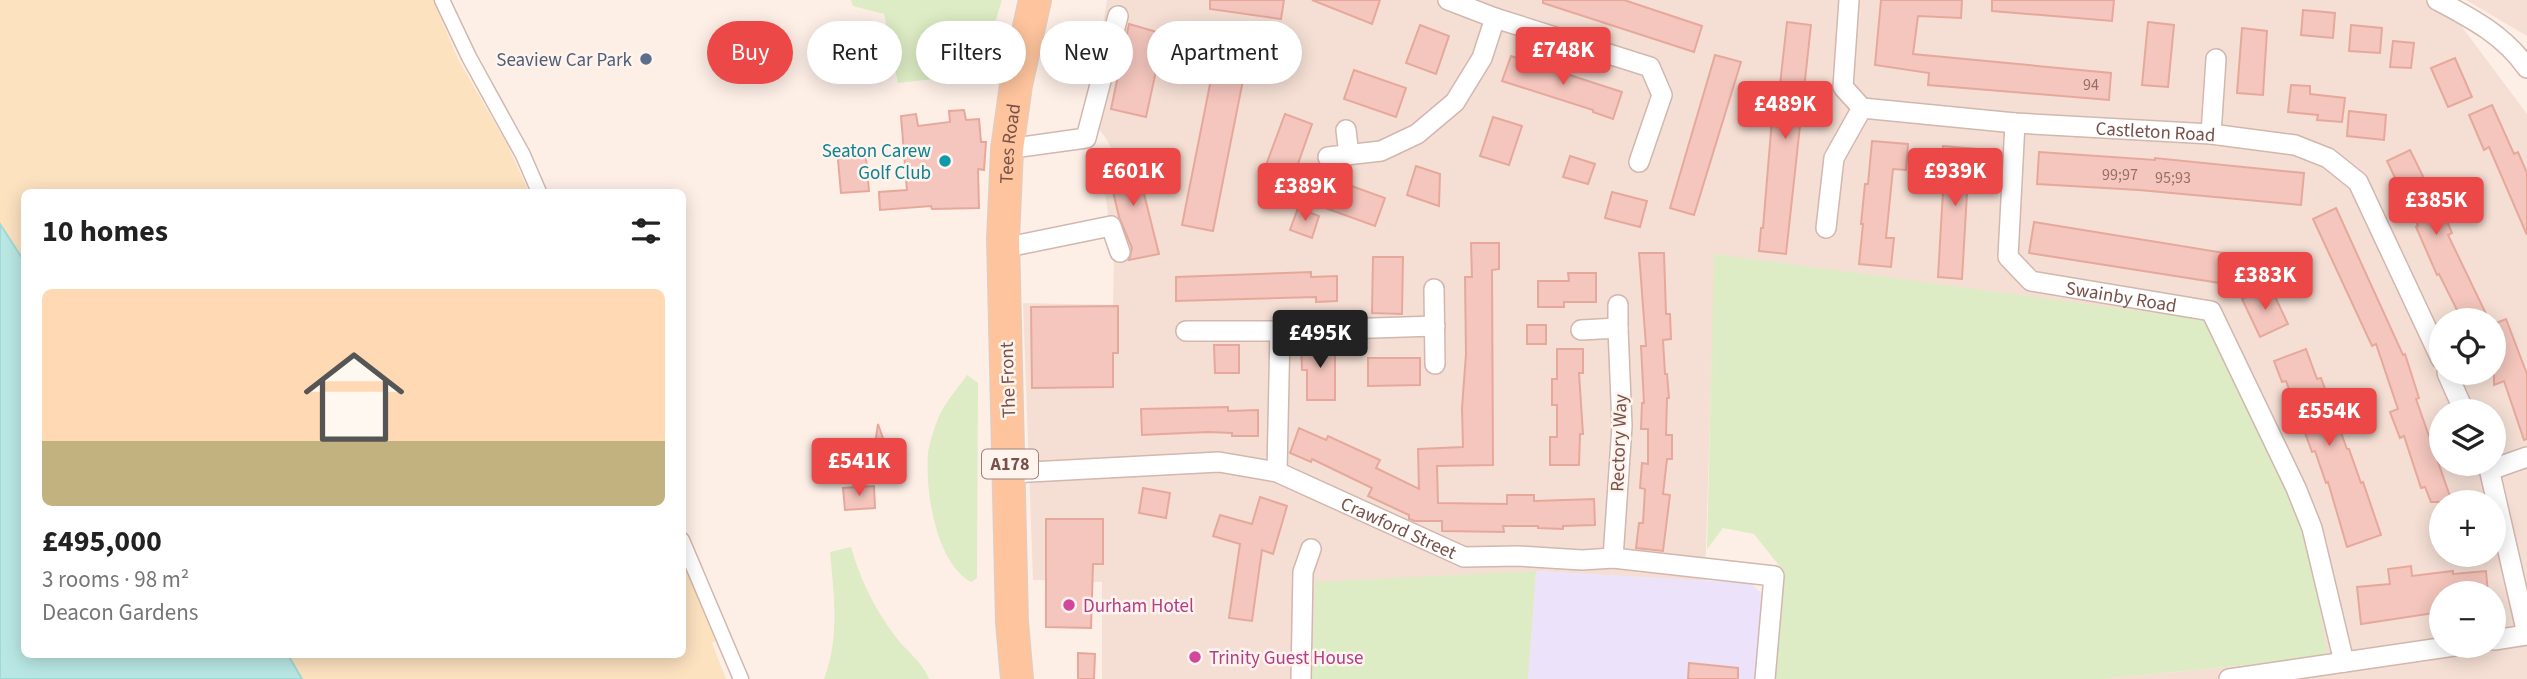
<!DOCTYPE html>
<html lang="en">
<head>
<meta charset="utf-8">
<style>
  :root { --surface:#fff; --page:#f2f2f2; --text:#222; --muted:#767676; --line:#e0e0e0; --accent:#eb4847 }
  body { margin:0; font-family:"Source Sans 3",sans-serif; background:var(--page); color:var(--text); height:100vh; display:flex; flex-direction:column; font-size:26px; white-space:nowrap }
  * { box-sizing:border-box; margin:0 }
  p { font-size:23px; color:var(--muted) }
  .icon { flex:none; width:38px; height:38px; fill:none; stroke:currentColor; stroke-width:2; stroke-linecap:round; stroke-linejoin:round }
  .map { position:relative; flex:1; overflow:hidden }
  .sheet { position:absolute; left:21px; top:189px; width:665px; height:469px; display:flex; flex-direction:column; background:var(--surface); border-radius:10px; box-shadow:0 4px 18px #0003 }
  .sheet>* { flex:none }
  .banner { position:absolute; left:707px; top:21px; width:665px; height:63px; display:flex; gap:14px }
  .buttons { position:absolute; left:2429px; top:308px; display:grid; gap:14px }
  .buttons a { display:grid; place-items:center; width:77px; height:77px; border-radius:50%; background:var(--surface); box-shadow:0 4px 18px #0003; font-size:35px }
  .price { position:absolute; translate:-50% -60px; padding:0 16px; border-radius:7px; background:var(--accent); color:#fff; font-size:23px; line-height:46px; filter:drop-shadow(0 2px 4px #0008) }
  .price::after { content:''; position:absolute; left:50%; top:42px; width:21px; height:16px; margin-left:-10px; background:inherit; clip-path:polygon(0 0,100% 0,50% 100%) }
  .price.current { background:#222; color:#fff }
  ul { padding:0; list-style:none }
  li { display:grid; align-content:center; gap:14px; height:371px; padding:0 21px }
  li+li { border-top:2px solid var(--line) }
  li span { display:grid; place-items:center; height:217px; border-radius:10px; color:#555 }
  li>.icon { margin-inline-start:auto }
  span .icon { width:126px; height:126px; fill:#fffc; stroke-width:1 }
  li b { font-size:30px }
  h2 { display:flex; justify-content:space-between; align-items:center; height:84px; padding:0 21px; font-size:30px }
  .chip { padding:0 24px; border-radius:32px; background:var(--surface); box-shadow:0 4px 18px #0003; font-size:24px; line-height:63px }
  .chip.current { background:var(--accent); color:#fff }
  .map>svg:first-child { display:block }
  .residential { fill:#f5dfd4; fill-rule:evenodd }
  .education { fill:#ece3fa }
  .green { fill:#ddecc4 }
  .sand { fill:#fde2c0 }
  .water { fill:#b9e8e4; stroke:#9fdad6; stroke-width:2 }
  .building { fill:#f4c6bd; stroke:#e7a89c; stroke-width:2 }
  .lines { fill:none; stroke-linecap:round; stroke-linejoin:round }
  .pedestrian-casing { stroke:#d2b7ae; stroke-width:17 }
  .minor-casing { stroke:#d2b7ae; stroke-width:22 }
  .primary-casing { stroke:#d9cecc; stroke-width:34 }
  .pedestrian { stroke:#fff; stroke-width:14 }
  .minor { stroke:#fff; stroke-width:19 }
  .primary { stroke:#fdc49d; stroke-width:32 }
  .service-dot { fill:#5c6f8a; stroke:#fff4ed; stroke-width:2.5 }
  .culture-dot { fill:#0f9aa8; stroke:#fff4ed; stroke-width:2.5 }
  .hotel-dot { fill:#d1479c; stroke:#fff4ed; stroke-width:2.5 }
  .labels { text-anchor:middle; stroke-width:5; stroke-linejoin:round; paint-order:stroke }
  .number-label { font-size:16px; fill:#976e66 }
  .shield { fill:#fff4ed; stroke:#a0817a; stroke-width:2 }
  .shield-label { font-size:18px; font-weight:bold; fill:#785049 }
  .service-label { font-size:19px; fill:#4e5e75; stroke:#fff4ed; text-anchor:end }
  .street-label { font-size:19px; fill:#785049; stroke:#fff4ed }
  .culture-label { font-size:19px; fill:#0d838f; stroke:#fff4ed; text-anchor:end }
  .hotel-label { font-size:19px; fill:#b23c85; stroke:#fff4ed; text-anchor:start }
</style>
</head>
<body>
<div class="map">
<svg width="2527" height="679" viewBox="0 0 2527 679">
  <rect width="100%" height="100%" fill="#fdefe6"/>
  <g class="residential">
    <path d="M1107,0h1335l85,114v565h-424l225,-22 -613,-403 -10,327 -169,-10 -8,108h-426v-97l-69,-2 -10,-277 90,2 1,-47 -13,-95 14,-6 -8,-17 -19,-26zM2441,320h53v53h-53zM2441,411h53v53h-53zM2441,502h53v53h-53zM2441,593h53v53h-53z"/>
    <path d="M2466,0h61v36z"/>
  </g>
  <path class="education" d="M1536,571l215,12 12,12 -6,84h-229z"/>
  <g class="green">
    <path d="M851,0h151l-23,74 -81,9 -14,-69 -31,-8z"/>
    <path d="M1714,254l491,66 101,208 22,129 -225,22h-331l9,-111 -27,-34 -31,-6 -16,21z"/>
    <path d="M967,375l11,8 -1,195 -6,4c-36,-20 -46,-93 -43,-130 2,-11 7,-26 11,-36 7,-15 19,-28 28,-41z"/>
    <path d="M851,547c9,32 23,61 44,89 11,15 27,25 34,43h-105c16,-42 10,-83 6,-127z"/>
    <path d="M1536,571l-8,108h-216l3,-97z"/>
  </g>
  <path class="sand" d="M0,0h433l25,59 49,85 22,48h-505v462h658l1,-102 36,87 -7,4 14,36h-726z"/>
  <path class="water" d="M0,224l24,37v393l264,1 14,24h-302z"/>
  <g class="building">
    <path d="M1210,0h74l-3,19 -71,-10z"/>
    <path d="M1312,0h68l-8,24z"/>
    <path d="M1543,0h81l78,26 -8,26 -151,-49z"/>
    <path d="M1881,0h81l-1,18 -43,-2 -5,38 198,19 -2,27 -181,-15 1,-12 -54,-8z"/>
    <path d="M1992,0h122l-2,21 -120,-10z"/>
    <path d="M2303,10l32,3 -2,25 -32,-3z"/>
    <path d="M1787,22l24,3 -25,229 -27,-3 2,-23h2l9,-109 4,1z"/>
    <path d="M2148,22l26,3 -6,62 -26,-2z"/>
    <path d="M1129,24l35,10 -18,83 -35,-8z"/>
    <path d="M1420,25l29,11 -13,38 -30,-11z"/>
    <path d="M2351,25l31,3 -2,25 -31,-2z"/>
    <path d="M2242,28l25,3 -4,64 -26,-2z"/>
    <path d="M2393,41l21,2 -3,25 -21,-1z"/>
    <path d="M1218,44l31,6 -36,181 -31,-6z"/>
    <path d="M1715,55l26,7 -47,153 -24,-7z"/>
    <path d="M1511,56l111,36 -9,27 -20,-7v-2l-91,-29z"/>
    <path d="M2455,58l17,39 -24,10 -17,-39z"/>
    <path d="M1354,70l52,18 -10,29 -52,-18z"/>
    <path d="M2291,85l19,1v8l35,4 -3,24 -25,-2 1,-5 -30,-3z"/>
    <path d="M2492,105l22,49 4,-2 9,21v62l-38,-88 -5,3 -15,-35z"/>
    <path d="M964,110l2,10 13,-1 2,23h5l-2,28 -6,-1 1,39 -47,1 -1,-3 -51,4 -1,-18 28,-2 -6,-74 15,-2 2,12 32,-4 -1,-11z"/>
    <path d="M2349,111l37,4 -2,25 -37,-4z"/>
    <path d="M1285,114l27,10 -18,51 -28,-10z"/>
    <path d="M1493,117l29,9 -13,39 -29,-9z"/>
    <path d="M1872,141l36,3 -2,26 -13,-1 -7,69h8l-3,29 -32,-3 4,-40h-2l4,-40h3z"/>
    <path d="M1943,146l34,3 -3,28 -6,-1 -6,103 -24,-2 6,-103 -4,-1z"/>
    <path d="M865,147l4,44 -28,2 -4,-44z"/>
    <path d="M2410,150l32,65 2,-1 8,19 -4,2 41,85h-27l-23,-46 -2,1 -21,-48 2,-1 -31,-65z"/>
    <path d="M2039,152l116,8v-2l149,15 -3,32 -162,-15 -102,-6z"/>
    <path d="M1570,156l25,8 -7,20 -25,-7z"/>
    <path d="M1135,158l24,96 -30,6 3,-12 -13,-31 -12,-51z"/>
    <path d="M1416,166l24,8 -1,32 -32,-11z"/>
    <path d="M1335,180l50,18 -10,28 -50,-18z"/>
    <path d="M1612,192l35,9 -7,26 -35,-9z"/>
    <path d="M1298,208l21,8 -7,22 -22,-8z"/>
    <path d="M2336,208l67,147 2,-1 14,44 -3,1 36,103h-21l-6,-15 -4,1 -17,-52 -4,2 -10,-26 8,-3 -22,-65 -4,2 -59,-127z"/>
    <path d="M2034,222l209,34 -4,30 -210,-33z"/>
    <path d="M1471,243h28v26l-7,1 1,195 -56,1 1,37 69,1v-9h27v6l60,-2 1,26 -32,1v3l-25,-1v-2h-35l1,6 -62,-1v-10h-27l-6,-2v-4l-41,-19 4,-8 -60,-29 -1,3 -21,-9 9,-25 27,12 2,-4 52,24 -4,8 43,21 -1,-40 45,-2 -1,-39 4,-54 -1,-77h7z"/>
    <path d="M1639,253h25l2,61h4l1,25 -8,1 2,34h2l2,24h-2l-1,37h6v24h-5l-4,35 7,1 -7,56 -27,-3 3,-25h4l2,-34 -5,-1 2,-25 6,1v-35h-7l1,-26h2l-3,-57h5z"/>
    <path d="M1373,257h30l-1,57 -30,-1z"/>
    <path d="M1311,272v5l26,-1v25l-21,1v-5l-140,4v-24z"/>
    <path d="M1568,273h28v29h-32v5h-26v-26h31z"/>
    <path d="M2270,286l18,38 -28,13 -18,-38z"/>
    <path d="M1118,306v47h-5v34l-81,1 -1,-81z"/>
    <path d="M2506,319l21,55v65l-3,1 -20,-59 -10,4v-61z"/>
    <rect x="1527" y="325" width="19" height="19"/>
    <path d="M1335,343v57h-28v-30h-5l-1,-26z"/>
    <path d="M1214,345h25v28h-24z"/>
    <path d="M1557,349h26v24h-4l4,61h-3l-1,31h-29v-28h7v-32h-5v-26h5z"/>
    <path d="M2306,349l11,30 4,-1 26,71h2l12,34 2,-1 18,53 -34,12 -19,-65 -2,1 -11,-32 -3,1 -26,-71 -4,1 -8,-21z"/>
    <path d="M1368,358h52v27l-52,1z"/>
    <path d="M1228,407v4l30,-1v26h-26v-3l-24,-1 -66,3 -1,-26z"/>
    <path d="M878,424l13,37 -18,-3z"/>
    <path d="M874,486l1,22 -30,2 -2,-22z"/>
    <path d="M1143,488l27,5 -4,25 -27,-5z"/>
    <path d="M1260,497l27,9 -14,48 -11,-4 -10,71 -23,-3 11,-74 -27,-8 7,-21 32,9z"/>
    <path d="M1046,519h57v45h-10l-2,64 -45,-1z"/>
    <path d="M2411,566l1,10 41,-5v3l33,-3 2,22h-47v19l-80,12 -4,-37 33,-3 -2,-15z"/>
    <path d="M1078,653l17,1 -1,25h-16z"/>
    <path d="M1689,663l49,5v11h-50z"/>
  </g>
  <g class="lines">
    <defs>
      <g id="pedestrian">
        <path d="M442,0l27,57 54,98 16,37"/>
        <path d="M682,540l59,139"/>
      </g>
      <g id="minor">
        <path d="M1448,0l47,18 155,49 12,28 -23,67"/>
        <path id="s1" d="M1849,0l-6,87 19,21 153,15 196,11 84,11 33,13 30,24 83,177"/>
        <path d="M2437,0c34,18 67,35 90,68"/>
        <path id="s2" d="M2015,123l-7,134 23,24 180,30 85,177 16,40 32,134"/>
        <path d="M1346,130l3,25"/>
        <path d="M2211,134l5,-75"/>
        <path d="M1007,149l79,-11 32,-122"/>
        <path d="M1328,157l53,-6 36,-17 38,-32 27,-44 13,-40"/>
        <path d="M1826,228l8,-70 28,-50"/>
        <path d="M1003,248l108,-22 9,26"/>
        <path d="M1434,289l1,75"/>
        <path d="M1618,328v-23"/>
        <path d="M1581,330l37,-2 4,98 -9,132"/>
        <path d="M1186,331h94"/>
        <path d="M2447,373l17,38"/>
        <path d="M2488,464l39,170"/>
        <path d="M2490,470l37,-13"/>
        <path d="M1277,472l3,-141 155,-5"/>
        <path id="s3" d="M1010,473l209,-11 58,10 187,85 54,-1 64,4 31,-2 161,18 -9,103"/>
        <path d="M2494,640l33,-5"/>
        <path d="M1301,679l2,-107 8,-23"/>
        <path d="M2229,679l225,-33"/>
      </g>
      <g id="primary">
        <path id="s4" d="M1017,679l-5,-57 -9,-383 4,-90 9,-64 19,-85"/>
      </g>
    </defs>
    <use href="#pedestrian" class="pedestrian-casing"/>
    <use href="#minor" class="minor-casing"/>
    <use href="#primary" class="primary-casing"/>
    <use href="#pedestrian" class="pedestrian"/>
    <use href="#minor" class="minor"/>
    <use href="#primary" class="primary"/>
  </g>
  <circle class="service-dot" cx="646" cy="59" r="7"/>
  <circle class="culture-dot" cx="945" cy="161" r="7"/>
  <g class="hotel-dot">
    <circle cx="1069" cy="605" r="7"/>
    <circle cx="1195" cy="657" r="7"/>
  </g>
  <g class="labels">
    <g class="number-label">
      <text x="2091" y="90">94</text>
      <text x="2120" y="180">99;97</text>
      <text x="2173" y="183">95;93</text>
    </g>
    <rect class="shield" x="982" y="449.5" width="56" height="29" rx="5"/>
    <g class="shield-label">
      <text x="1010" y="470">A178</text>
    </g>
    <g class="service-label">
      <text x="632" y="66">Seaview Car Park</text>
    </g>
    <g class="street-label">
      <text dy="7" stroke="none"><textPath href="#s1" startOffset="410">Castleton Road</textPath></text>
      <text dy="7" stroke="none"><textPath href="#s4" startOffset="536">Tees Road</textPath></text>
      <text dy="7" stroke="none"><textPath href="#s2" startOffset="259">Swainby Road</textPath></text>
      <text transform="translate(1007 380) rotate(-92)" y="7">The Front</text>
      <text transform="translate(1618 443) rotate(-88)" y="7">Rectory Way</text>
      <text dy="7" stroke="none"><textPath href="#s3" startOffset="402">Crawford Street</textPath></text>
    </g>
    <g class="culture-label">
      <text x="931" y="157">Seaton Carew<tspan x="931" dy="22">Golf Club</tspan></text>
    </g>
    <g class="hotel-label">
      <text x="1083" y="612">Durham Hotel</text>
      <text x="1209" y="664">Trinity Guest House</text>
    </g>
  </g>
</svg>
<div class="buttons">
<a><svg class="icon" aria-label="locate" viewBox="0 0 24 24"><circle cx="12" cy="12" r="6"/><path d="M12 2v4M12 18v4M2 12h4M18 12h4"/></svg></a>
<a><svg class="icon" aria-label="layers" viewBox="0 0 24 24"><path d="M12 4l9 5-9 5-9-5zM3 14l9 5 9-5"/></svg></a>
<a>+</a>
<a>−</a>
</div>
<b class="price" style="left:1563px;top:87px">£748K</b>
<b class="price" style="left:1785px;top:141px">£489K</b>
<b class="price" style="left:1133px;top:208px">£601K</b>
<b class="price" style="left:1955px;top:208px">£939K</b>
<b class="price" style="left:1305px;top:223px">£389K</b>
<b class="price" style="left:2436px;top:237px">£385K</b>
<b class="price" style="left:2265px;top:312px">£383K</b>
<b class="price current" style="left:1320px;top:370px">£495K</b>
<b class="price" style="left:2329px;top:448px">£554K</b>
<b class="price" style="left:859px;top:498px">£541K</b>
<div class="banner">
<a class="chip current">Buy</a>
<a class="chip">Rent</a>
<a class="chip">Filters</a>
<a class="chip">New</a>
<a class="chip">Apartment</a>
</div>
<section class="sheet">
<h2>10 homes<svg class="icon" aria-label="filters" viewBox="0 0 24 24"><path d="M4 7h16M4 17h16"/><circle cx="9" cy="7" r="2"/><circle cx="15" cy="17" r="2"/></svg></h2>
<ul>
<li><span style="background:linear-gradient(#ffd9b3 70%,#c2b280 0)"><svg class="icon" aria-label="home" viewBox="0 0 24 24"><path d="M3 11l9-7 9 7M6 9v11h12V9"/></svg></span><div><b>£495,000</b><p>3 rooms · 98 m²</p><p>Deacon Gardens</p></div></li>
</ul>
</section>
</div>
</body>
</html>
